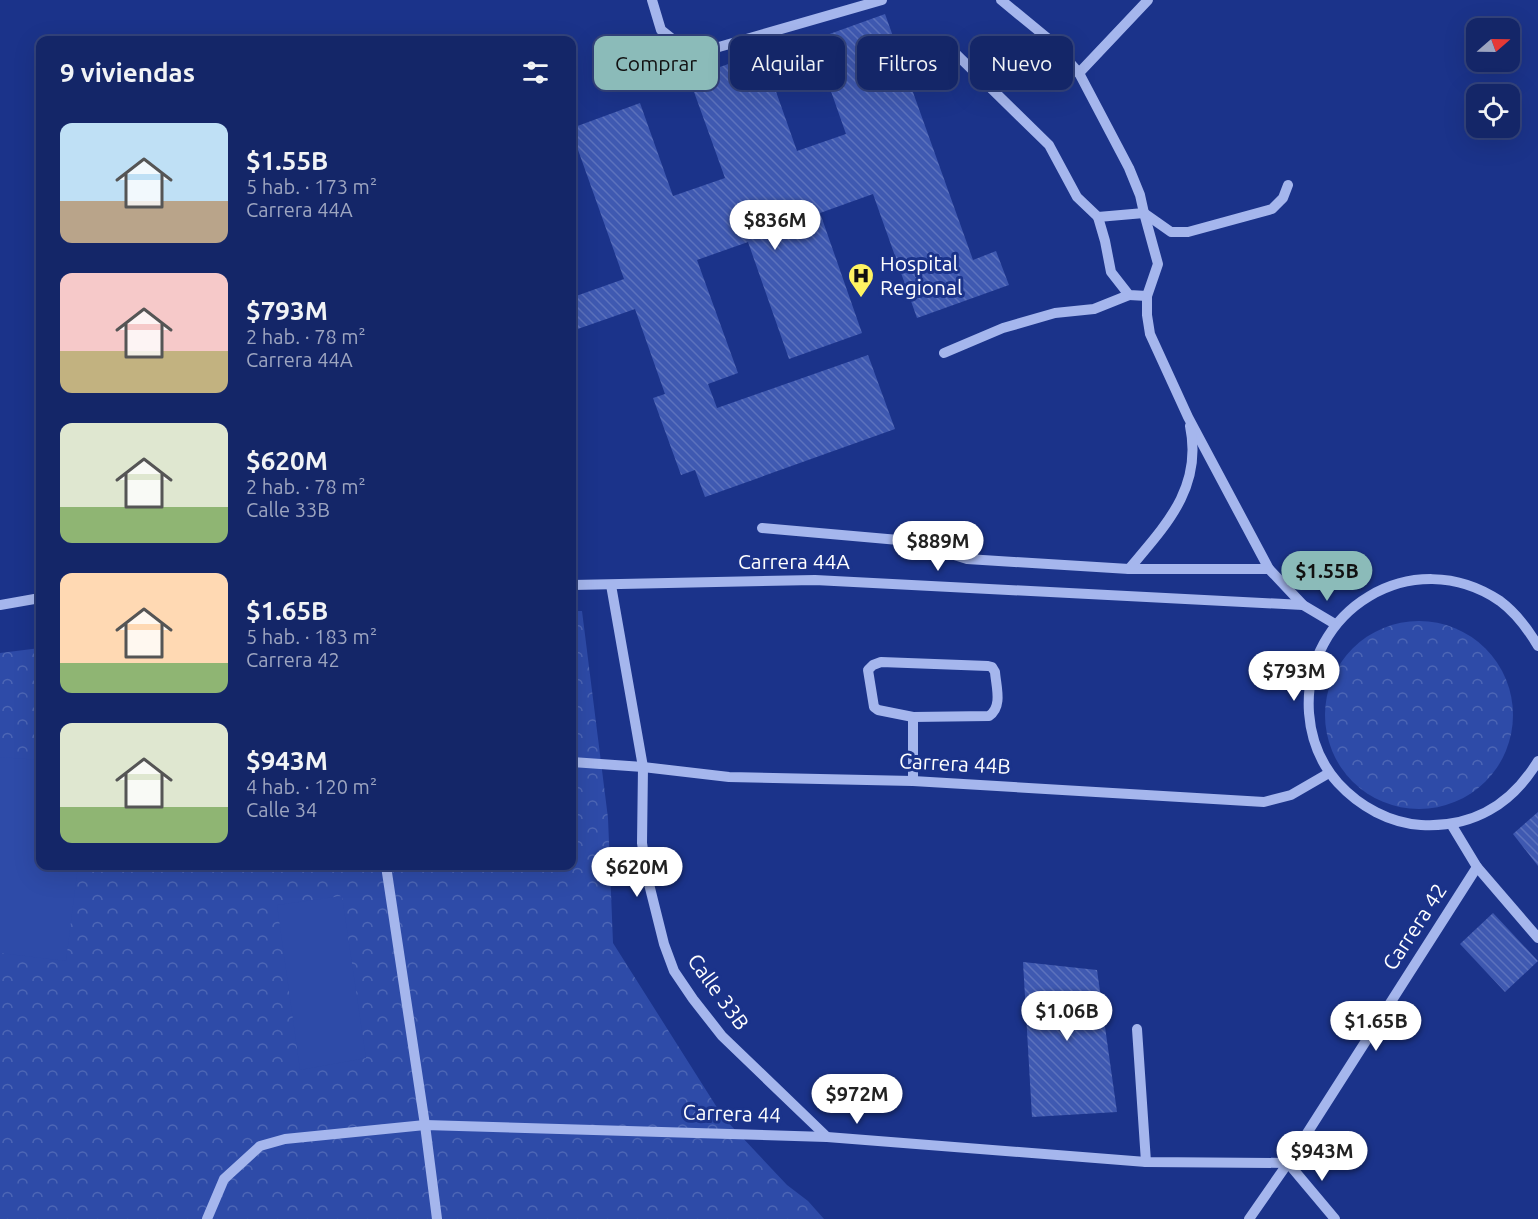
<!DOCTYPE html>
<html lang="es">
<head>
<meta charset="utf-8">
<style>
  :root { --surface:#142668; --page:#213271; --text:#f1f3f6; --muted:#9da5c0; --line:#33437c; --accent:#8bbbb9 }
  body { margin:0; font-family:Ubuntu,sans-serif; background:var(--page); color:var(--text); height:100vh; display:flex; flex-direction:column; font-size:22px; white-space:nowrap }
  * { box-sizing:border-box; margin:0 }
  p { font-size:20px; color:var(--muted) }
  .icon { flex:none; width:33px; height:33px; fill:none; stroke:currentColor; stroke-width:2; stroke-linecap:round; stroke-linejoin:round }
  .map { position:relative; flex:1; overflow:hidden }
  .drawer { position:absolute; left:36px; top:36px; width:540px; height:834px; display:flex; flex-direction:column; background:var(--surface); border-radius:12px; box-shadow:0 6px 24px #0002,0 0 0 2px var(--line) }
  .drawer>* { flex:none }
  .top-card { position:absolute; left:594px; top:36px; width:570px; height:54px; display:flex; gap:12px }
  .needle { width:39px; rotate:70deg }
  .controls { position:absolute; left:1466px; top:18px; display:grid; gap:12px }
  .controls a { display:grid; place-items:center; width:54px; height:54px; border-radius:12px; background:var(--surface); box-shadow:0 6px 24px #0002,0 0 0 2px var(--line); font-size:30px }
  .price { position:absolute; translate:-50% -51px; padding:0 14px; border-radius:21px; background:#fff; color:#222; font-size:20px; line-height:39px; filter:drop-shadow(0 2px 3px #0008) }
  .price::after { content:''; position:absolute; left:50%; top:36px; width:18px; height:14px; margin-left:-9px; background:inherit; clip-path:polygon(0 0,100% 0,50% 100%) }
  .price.current { background:var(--accent); color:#111 }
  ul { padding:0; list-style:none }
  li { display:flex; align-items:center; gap:18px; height:150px; padding:0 24px }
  li span { display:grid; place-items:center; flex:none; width:168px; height:120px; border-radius:12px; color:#555 }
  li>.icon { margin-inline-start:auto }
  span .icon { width:72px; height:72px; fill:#fffc; stroke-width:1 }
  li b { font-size:26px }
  h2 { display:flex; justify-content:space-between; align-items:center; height:72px; padding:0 24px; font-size:26px }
  .chip { padding:0 21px; border-radius:12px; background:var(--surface); box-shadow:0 6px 24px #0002,0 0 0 2px var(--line); font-size:21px; line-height:54px }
  .chip.current { background:var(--accent); color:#111 }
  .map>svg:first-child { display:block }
  .park { fill:url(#park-crowns) }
  .garden { fill:#2e4ba8 }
  .building { fill:url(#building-back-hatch) }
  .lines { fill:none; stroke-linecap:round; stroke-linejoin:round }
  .minor { stroke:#a5b6ed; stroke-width:10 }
  .labels { text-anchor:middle; stroke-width:6; stroke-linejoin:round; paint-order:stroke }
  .poi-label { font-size:21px; fill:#fff; stroke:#1b338a; text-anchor:start }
  .street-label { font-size:21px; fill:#fff; stroke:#1b338a }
</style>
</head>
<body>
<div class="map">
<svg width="1538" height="1219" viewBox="0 0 1538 1219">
  <defs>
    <pattern id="park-crowns" width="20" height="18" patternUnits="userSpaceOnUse" patternTransform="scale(1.5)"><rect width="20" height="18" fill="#2e4ba8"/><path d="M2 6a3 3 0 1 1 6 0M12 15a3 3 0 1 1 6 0" fill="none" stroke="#4d66b5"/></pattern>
    <pattern id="building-back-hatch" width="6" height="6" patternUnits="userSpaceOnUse" patternTransform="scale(1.5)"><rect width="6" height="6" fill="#3f59b1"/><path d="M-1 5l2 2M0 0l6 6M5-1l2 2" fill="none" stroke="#5c72bd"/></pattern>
  </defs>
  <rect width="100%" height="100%" fill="#1b338a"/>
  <g class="park">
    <path d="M572,611h10l26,207 5,125 110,174 64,68 21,16 16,18h-824v-566l40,-5v218h532z"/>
    <circle cx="1419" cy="715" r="94"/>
  </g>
  <g class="garden">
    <path d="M0,757l40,3v106h38l-12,95 -66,-8z"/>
    <path d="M342,896l24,162 -66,12 -23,-165z"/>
  </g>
  <g class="building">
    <path d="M885,14l88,246 23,-9 13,34 -92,33 -44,-124 -53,19 42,120 -73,26 -41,-117 -51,18 41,113 -30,11 9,24 151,-53 27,74 -190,68 -10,-27 -14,5 -28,-77 12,-4 -30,-85 -63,22v-46l4,11 48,-17 -52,-146v-5l68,-25 33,93 52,-18 -36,-100 73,-26 35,99 49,-17 -33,-94z"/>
    <path d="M1538,812v54l-25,-32z"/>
    <path d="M1493,913l45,48 -33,31 -45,-48z"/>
    <path d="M1023,962l74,8 20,142 -85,5z"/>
  </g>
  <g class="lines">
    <g class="minor">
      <path d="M652,0l9,30 20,16 24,5 177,-51"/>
      <path d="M1001,0l50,41 28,32 50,95 11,27 4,18 14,51 -11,32v19l3,19 38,83 81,152 34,36 32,19"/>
      <path d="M953,51l96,94 28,52 21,20 7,24 6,31 18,23 18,1"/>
      <path d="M1079,73l69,-73"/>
      <path d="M1098,217l46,-4 27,19h17l84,-23 11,-11 5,-13"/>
      <path d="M944,353l59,-25 52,-15 39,-4 35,-14"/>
      <path d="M762,528l148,13 57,18 162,10h140"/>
      <path d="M1129,569c36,-43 74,-81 61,-143"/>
      <path d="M572,585l243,-5 488,25"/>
      <path d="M611,585l32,182 -1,76 5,33 17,68 10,27 19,28 29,37 105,101"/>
      <path d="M0,605l40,-7"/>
      <path d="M1538,646c-10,-17 -22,-33 -38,-45 -87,-59 -198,9 -191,112 2,26 12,51 29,70 22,24 52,40 83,42 52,3 91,-21 117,-64"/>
      <path d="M881,662l107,4 4,1 3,5c1,14 8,35 -6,44l-76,1 -35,-7 -4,-3 -6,-37 5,-5z"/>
      <path d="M572,762l71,5 86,10 184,4 351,21 27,-7 38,-22"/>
      <path d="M913,781v-64"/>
      <path d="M1451,824l26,43 61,71"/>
      <path d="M386,866l39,259 12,94"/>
      <path d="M1137,1029l9,133"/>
      <path d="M207,1219l17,-40 36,-33 25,-7 140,-14 402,12 319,25 142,1 47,56"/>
      <path d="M1249,1219l39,-56 189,-296"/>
    </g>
  </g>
  <defs>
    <symbol id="hospital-pin" viewBox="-11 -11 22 30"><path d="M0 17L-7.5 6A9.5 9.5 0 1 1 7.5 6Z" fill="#fef362" stroke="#1b338a"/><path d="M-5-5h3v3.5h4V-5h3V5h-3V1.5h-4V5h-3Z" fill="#111"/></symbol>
  </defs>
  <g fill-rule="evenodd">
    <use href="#hospital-pin" x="846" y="261" width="30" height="40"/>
  </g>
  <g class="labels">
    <g class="poi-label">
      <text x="880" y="271">Hospital<tspan x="880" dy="24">Regional</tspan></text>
    </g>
    <g class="street-label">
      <text x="794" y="569">Carrera 44A</text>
      <text transform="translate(955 764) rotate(3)" y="7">Carrera 44B</text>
      <text transform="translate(1415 927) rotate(-57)" y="7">Carrera 42</text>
      <text transform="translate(718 992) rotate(54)" y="7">Calle 33B</text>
      <text transform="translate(732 1114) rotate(2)" y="7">Carrera 44</text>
    </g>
  </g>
</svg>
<div class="controls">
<a><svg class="needle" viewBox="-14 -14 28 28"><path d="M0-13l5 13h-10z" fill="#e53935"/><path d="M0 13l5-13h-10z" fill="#9da5c0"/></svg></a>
<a><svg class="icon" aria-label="locate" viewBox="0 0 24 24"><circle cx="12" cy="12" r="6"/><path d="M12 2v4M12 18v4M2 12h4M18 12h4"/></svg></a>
</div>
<b class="price" style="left:775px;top:251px">$836M</b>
<b class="price" style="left:938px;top:572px">$889M</b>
<b class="price current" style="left:1327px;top:602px">$1.55B</b>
<b class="price" style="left:1294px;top:702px">$793M</b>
<b class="price" style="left:637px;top:898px">$620M</b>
<b class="price" style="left:1067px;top:1042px">$1.06B</b>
<b class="price" style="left:1376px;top:1052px">$1.65B</b>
<b class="price" style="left:857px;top:1125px">$972M</b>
<b class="price" style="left:1322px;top:1182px">$943M</b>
<div class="top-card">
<a class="chip current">Comprar</a>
<a class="chip">Alquilar</a>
<a class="chip">Filtros</a>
<a class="chip">Nuevo</a>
</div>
<section class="drawer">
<h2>9 viviendas<svg class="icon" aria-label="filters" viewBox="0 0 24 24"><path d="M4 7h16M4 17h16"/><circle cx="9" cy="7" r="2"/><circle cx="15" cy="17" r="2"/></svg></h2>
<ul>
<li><span style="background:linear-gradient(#bfe0f5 65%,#b9a48a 0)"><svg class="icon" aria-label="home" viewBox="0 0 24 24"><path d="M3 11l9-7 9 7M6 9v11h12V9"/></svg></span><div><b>$1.55B</b><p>5 hab. · 173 m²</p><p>Carrera 44A</p></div></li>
<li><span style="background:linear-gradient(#f6c9c9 65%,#c2b280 0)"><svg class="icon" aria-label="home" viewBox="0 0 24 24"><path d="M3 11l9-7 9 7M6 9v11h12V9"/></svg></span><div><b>$793M</b><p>2 hab. · 78 m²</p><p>Carrera 44A</p></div></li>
<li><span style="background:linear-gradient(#dfe7d0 70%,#8fb573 0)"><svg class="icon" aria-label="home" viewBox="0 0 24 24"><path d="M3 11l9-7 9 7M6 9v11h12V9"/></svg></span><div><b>$620M</b><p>2 hab. · 78 m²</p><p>Calle 33B</p></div></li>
<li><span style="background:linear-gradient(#ffd9b3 75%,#8fb573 0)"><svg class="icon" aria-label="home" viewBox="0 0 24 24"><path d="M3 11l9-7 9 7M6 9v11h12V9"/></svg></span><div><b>$1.65B</b><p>5 hab. · 183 m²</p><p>Carrera 42</p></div></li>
<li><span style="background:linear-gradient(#dfe7d0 70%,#8fb573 0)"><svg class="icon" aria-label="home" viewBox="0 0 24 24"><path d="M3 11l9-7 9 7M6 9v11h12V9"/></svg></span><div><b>$943M</b><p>4 hab. · 120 m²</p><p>Calle 34</p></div></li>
</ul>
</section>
</div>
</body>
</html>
